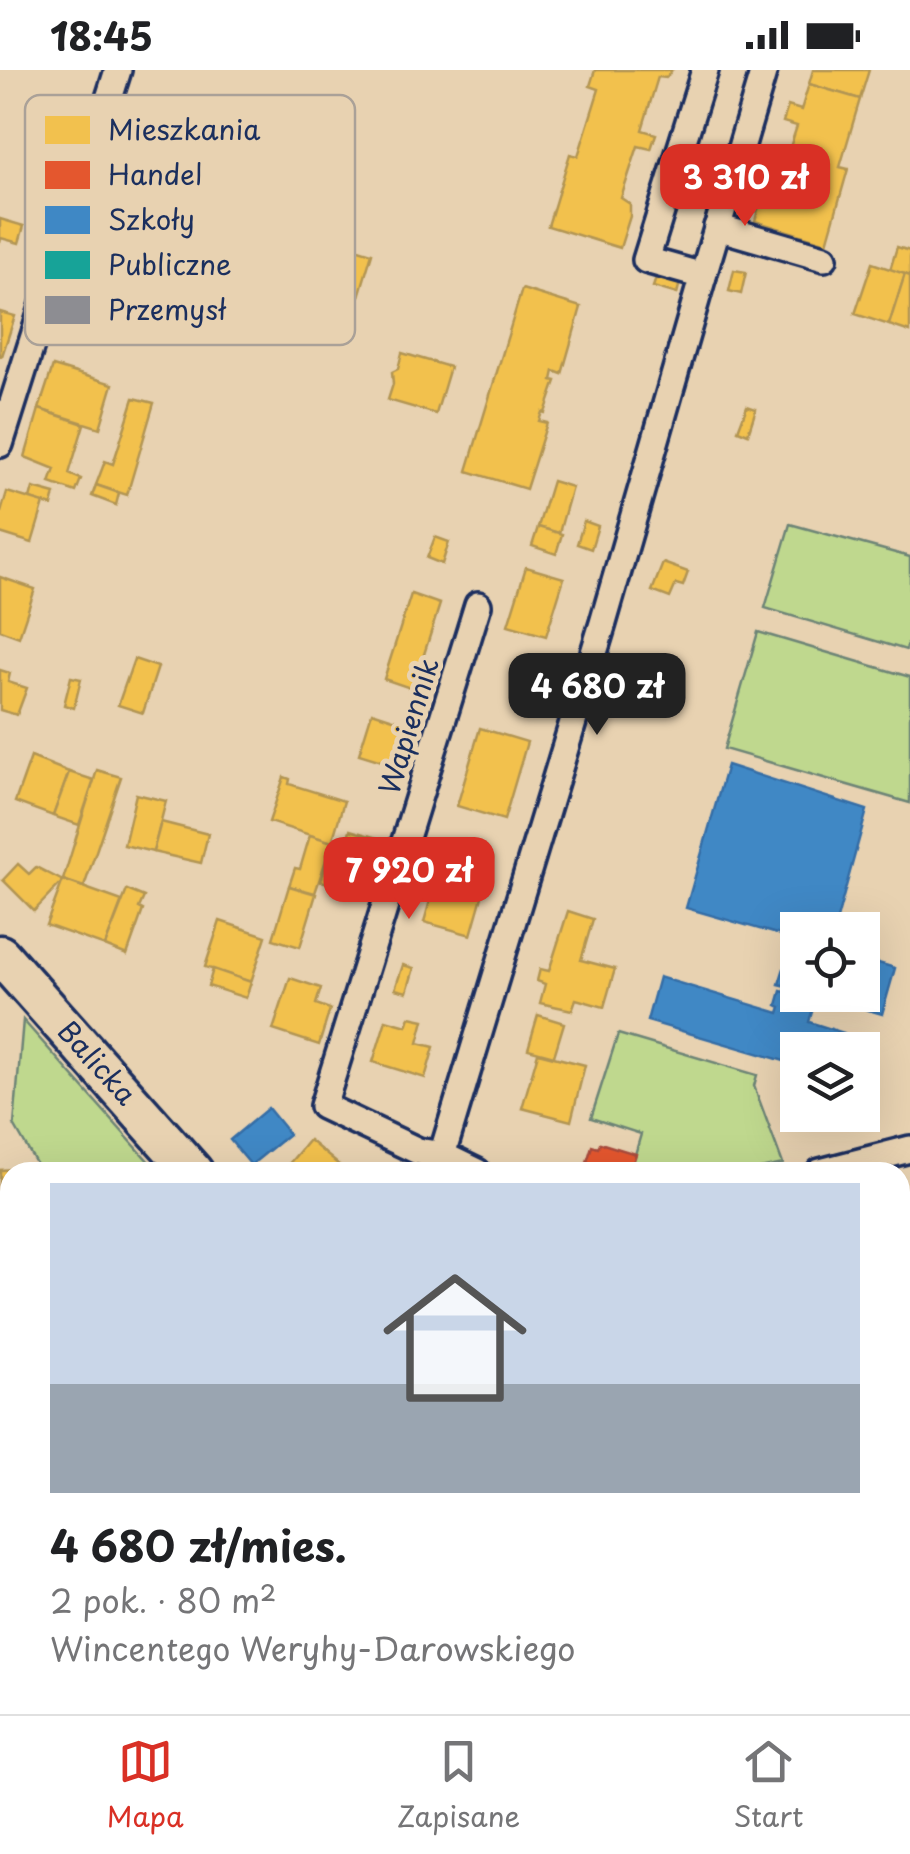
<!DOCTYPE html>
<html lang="pl">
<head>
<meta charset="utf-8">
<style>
  :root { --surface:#fff; --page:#f2f2f2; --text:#202124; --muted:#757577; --line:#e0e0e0; --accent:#d93025 }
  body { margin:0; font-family:"Playpen Sans",sans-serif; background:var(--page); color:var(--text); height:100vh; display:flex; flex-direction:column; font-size:38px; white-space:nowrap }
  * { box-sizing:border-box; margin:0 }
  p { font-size:32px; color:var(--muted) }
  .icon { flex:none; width:55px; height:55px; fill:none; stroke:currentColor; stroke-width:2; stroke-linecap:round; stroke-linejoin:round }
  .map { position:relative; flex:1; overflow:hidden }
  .panel { position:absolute; left:0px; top:1092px; width:910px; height:552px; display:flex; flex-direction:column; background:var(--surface); border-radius:30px 30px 0 0; box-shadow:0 10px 40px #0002 }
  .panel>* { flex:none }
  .controls { position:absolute; left:780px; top:842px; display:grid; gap:20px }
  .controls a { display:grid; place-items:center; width:100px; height:100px; border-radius:0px; background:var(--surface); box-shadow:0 10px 40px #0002; font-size:50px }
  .price { position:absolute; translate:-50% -85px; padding:0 22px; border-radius:20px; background:var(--accent); color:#fff; font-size:32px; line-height:65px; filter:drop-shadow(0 2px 5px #0008) }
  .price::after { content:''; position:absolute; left:50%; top:60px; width:30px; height:22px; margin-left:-15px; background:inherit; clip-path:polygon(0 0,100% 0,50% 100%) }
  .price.current { background:#222; color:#fff }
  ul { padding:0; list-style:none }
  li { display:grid; align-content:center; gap:20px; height:530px; padding:0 50px }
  li span { display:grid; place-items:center; height:310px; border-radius:0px; color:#555 }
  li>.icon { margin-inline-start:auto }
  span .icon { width:180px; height:180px; fill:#fffc; stroke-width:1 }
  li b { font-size:42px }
  .status { display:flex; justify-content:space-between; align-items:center; height:70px; padding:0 50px; background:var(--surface); direction:ltr }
  .status svg { height:28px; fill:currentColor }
  .menu { display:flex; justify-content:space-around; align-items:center; height:140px; border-top:2px solid var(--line); background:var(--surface); font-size:28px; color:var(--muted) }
  .menu a { display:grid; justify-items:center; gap:5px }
  .menu .current { color:var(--accent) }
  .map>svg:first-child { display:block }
  .green { fill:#bfd88e; stroke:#6d8476; stroke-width:2.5 }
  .homes { fill:#f2c14e; stroke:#b29553; stroke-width:2.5 }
  .shops { fill:#e4572e; stroke:#a84b3c; stroke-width:2.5 }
  .schools { fill:#3f88c5; stroke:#346da6; stroke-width:2.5 }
  .public { fill:#17a398; stroke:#188087; stroke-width:2.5 }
  .industry { fill:#8d8d92; stroke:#6b7182; stroke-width:2.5 }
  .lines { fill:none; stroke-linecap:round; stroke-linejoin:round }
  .street-casing { stroke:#1b2f5e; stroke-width:32 }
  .secondary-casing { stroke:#1b2f5e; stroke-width:45 }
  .street { stroke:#e8d2b1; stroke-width:25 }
  .secondary { stroke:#e8d2b1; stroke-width:38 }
  .labels { text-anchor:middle; stroke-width:10; stroke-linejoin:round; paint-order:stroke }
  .street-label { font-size:28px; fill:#1b2f5e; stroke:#e8d2b1 }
  .key { fill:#e8d2b1; stroke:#aaa198; stroke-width:2.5 }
  .key-label { font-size:28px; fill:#1b2f5e }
</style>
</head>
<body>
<div class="status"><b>18:45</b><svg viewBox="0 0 49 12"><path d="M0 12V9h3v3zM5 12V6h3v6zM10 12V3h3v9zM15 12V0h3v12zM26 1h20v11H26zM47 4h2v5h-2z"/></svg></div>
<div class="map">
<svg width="910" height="1644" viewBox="0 0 910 1644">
  <rect width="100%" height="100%" fill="#e8d2b1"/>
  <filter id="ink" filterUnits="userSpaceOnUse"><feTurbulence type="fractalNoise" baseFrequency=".01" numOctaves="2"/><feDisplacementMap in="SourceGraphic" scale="20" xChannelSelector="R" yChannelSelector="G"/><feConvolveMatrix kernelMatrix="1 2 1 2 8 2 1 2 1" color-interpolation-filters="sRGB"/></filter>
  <g filter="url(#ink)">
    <g class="green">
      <path d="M790,454l120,33v79l-4,14 -141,-42z"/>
      <path d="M758,562l152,45v126l-186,-54z"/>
      <path d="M23,950l135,152h-117l-27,-47z"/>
      <path d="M618,964l139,41 -3,11 29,78 -36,8h-117l11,-38 -50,-16z"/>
      <path d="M20,1635h49v7l52,2h-103z"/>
      <path d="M219,1635h151l-1,9h-172z"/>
    </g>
    <g class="homes">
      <path d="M595,0h77l-6,8 -8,-1 -16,53 14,4 -5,15 -13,-3 -17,52 9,6v12l-10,32 -72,-22 22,-72 8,2 21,-67 -9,-3z"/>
      <path d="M813,0h56l-9,29 -51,-15z"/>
      <path d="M809,14l51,15 -20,68 8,2 -21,74 -72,-22 9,-33 2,1 7,-11h7l17,-52 -14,-4 5,-16 13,4z"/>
      <path d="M0,149l24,7 -5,17 -18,-5 -1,5z"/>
      <path d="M339,173l33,10 -18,60 -32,-10z"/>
      <path d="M897,177l13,4v25l-20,-6z"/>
      <path d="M872,193l33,11 -16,51 -34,-11z"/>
      <path d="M734,200l12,2 -5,22 -12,-3z"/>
      <path d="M905,204l5,2v56l-21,-7z"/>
      <path d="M657,205l23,7 -3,12 -24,-7z"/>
      <path d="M522,219l59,18 -19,67 -8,-3 -2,9 4,1 -11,32 -3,-1 -3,9 8,2 -21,66 -59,-18z"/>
      <path d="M0,242l15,4 -13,40h-2z"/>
      <path d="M402,283l48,14 -14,47 -48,-14 5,-16 -1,-12 6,-3z"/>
      <path d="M53,296l60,18 -13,44 -61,-19z"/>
      <path d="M134,328l20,5 -27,92 -31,-10 9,-24 8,3z"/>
      <path d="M747,336l9,3 -8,25 -10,-4z"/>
      <path d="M39,339l45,15 -15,50 12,5 -5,13 -26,-9 5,-14 -30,-12z"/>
      <path d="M552,411l20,6 -13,46 -21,-6z"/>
      <path d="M96,415l23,8 -3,12 -24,-9z"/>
      <path d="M33,418l22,6 -3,12 -22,-7z"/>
      <path d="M7,422l37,11 -12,40 -32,-10v-17z"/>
      <path d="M584,451l14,5 -7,23 -14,-5z"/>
      <path d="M538,457l24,7 -6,20 -24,-8z"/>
      <path d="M435,467l14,5 -7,22 -15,-6z"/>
      <path d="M663,493l25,9 -5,14 -7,-2 -6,14 -18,-7z"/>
      <path d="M526,497l38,11 -18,58 -38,-11z"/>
      <path d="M0,507l35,12 -16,48 -19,-7z"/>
      <path d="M411,524l29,10 -27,85 -29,-10z"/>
      <path d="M134,589l24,8 -15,46 -25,-8z"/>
      <path d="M0,600l10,3 -2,9 19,6 -10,27 -17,-5z"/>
      <path d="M71,607l10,2 -7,29 -10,-3z"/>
      <path d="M372,642l43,14 -14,41 -42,-13z"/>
      <path d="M480,658l47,14 -23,78 -47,-14z"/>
      <path d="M31,687l38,15 -16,44 -38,-14z"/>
      <path d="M97,700l24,7 -37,110 -21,-7z"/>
      <path d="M69,702l25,8 -15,45 -26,-9z"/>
      <path d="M284,707l6,2 -1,5 55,17 -12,41 -63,-20z"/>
      <path d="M136,724l30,7 -13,51 -29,-7z"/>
      <path d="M161,752l47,12 -7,29 -48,-11z"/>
      <path d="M350,760l31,9 -5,17 -4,-1 -2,7 4,1 -10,31 -43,-13 10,-32 12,4z"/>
      <path d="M310,765l22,7 -17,51 -26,-7 6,-18 5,1z"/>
      <path d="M446,774l47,14 -22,77 -47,-13z"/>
      <path d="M18,794l11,10 7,-7 27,14 -29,30 -31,-31z"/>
      <path d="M63,810l59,21 -17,45 -59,-21z"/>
      <path d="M289,816l27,8 -16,53 -27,-8z"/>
      <path d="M127,820l17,7 -5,11 4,2 -16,45 -22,-9z"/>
      <path d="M568,841l25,8 -12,41 34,9 -11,38 -28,-8 -4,11 -32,-7 5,-19 -8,-3 3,-12 9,2z"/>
      <path d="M220,851l46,15 -15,46 -46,-15z"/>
      <path d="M403,895l11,3 -7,24 -12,-3z"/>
      <path d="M213,899l38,13 -5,16 -38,-12z"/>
      <path d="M290,908l31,10 -5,16 14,5 -11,36 -46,-15z"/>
      <path d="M538,945l26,8 -10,33 -26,-7z"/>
      <path d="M410,947l14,3 -6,23 16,4 -9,31 -52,-16 13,-42 21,6z"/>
      <path d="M538,983l47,12 -14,56 -49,-13z"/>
      <path d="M309,1070l30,25 -2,2 -4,5h-51z"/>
      <path d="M14,1099v3h-4v11l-10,2v-15z"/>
      <path d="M910,1130v58h-4l-5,-57z"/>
      <path d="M9,1170l1,33 -10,2v-33z"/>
      <path d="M903,1313l7,3v36l-10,-5z"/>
      <path d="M900,1397l10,6v41l-6,13 -4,-2z"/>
      <path d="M900,1620l10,3 -1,21h-46l4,-9h33z"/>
      <path d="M550,1635h22l-3,9h-21z"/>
      <path d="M599,1635h12l6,5 -3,4h-20z"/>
      <path d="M611,1635h42l-8,9h-23z"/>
      <path d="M693,1635h29l-8,9h-29z"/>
      <path d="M722,1635h17l-8,9h-17z"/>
      <path d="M788,1635h25l-3,8z"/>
    </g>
    <path class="shops" d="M600,1073l36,11 -6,18h-39l2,-8 -6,-2 5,-16 6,2z"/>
    <g class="schools">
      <path d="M727,695l140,45 -33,120h-36v10l-112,-32z"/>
      <path d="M793,869l5,1v55h64v-37l33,10 -13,46 -65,-19 -8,27 35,11 -4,17h-42v15l-151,-44 12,-44 120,36 2,-6 -4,-2 4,-14 4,1 2,-6 -8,-2z"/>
      <path d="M268,1038l21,26 -38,31 -21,-25z"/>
    </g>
    <path class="public" d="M2,1396l8,2v42l-10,-2z"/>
    <path class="industry" d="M409,1635h31l-1,9h-30z"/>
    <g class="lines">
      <defs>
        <g id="street">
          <path d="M705,0l-59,190 57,16 61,-206"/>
          <path d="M717,157l107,31"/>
          <path d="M0,374l118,-374"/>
          <path d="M442,1085l161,-532 100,-347"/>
          <path d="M477,1102l-35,-17 -24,-4 -95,-45 155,-501"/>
          <path d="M820,1102l90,-23"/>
          <path d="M0,1235l10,-2"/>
          <path d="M496,1635l2,9"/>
        </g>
        <g id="secondary">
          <path d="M0,885l193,217"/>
          <path d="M900,1539l10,3"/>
        </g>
      </defs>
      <use href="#street" class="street-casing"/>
      <use href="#secondary" class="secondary-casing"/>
      <use href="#street" class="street"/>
      <use href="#secondary" class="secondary"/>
    </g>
  </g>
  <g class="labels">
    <g class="street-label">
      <text transform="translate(409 656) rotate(-73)" y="10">Wapiennik</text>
      <text transform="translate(97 993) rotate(48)" y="10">Balicka</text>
    </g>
  </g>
  <rect x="25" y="25" width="330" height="250" rx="15" class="key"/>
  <rect x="45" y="46" width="45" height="28" fill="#f2c14e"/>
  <rect x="45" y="91" width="45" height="28" fill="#e4572e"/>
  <rect x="45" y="136" width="45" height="28" fill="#3f88c5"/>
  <rect x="45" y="181" width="45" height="28" fill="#17a398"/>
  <rect x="45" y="226" width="45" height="28" fill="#8d8d92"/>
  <g class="key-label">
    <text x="108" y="70">Mieszkania</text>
    <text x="108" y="115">Handel</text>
    <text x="108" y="160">Szkoły</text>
    <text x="108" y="205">Publiczne</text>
    <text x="108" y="250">Przemysł</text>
  </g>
</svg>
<div class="controls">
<a><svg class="icon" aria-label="locate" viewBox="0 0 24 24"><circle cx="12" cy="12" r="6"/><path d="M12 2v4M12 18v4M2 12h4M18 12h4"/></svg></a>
<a><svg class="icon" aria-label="layers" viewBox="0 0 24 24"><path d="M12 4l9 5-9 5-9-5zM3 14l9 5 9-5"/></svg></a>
</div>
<b class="price" style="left:745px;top:159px">3 310 zł</b>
<b class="price current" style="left:597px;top:668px">4 680 zł</b>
<b class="price" style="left:409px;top:852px">7 920 zł</b>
<section class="panel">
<ul>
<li><span style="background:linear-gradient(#c9d6e8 65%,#9aa5b1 0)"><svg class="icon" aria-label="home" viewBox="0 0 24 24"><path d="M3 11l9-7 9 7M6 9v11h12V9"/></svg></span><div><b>4 680 zł/mies.</b><p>2 pok. · 80 m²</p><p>Wincentego Weryhy-Darowskiego</p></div></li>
</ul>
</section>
</div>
<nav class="menu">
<a class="current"><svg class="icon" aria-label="map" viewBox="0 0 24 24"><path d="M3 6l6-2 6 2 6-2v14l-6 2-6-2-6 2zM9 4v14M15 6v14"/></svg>Mapa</a>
<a><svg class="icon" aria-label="saved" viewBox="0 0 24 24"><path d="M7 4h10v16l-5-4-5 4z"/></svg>Zapisane</a>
<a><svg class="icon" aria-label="home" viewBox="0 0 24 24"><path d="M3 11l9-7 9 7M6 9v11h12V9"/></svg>Start</a>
</nav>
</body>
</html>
